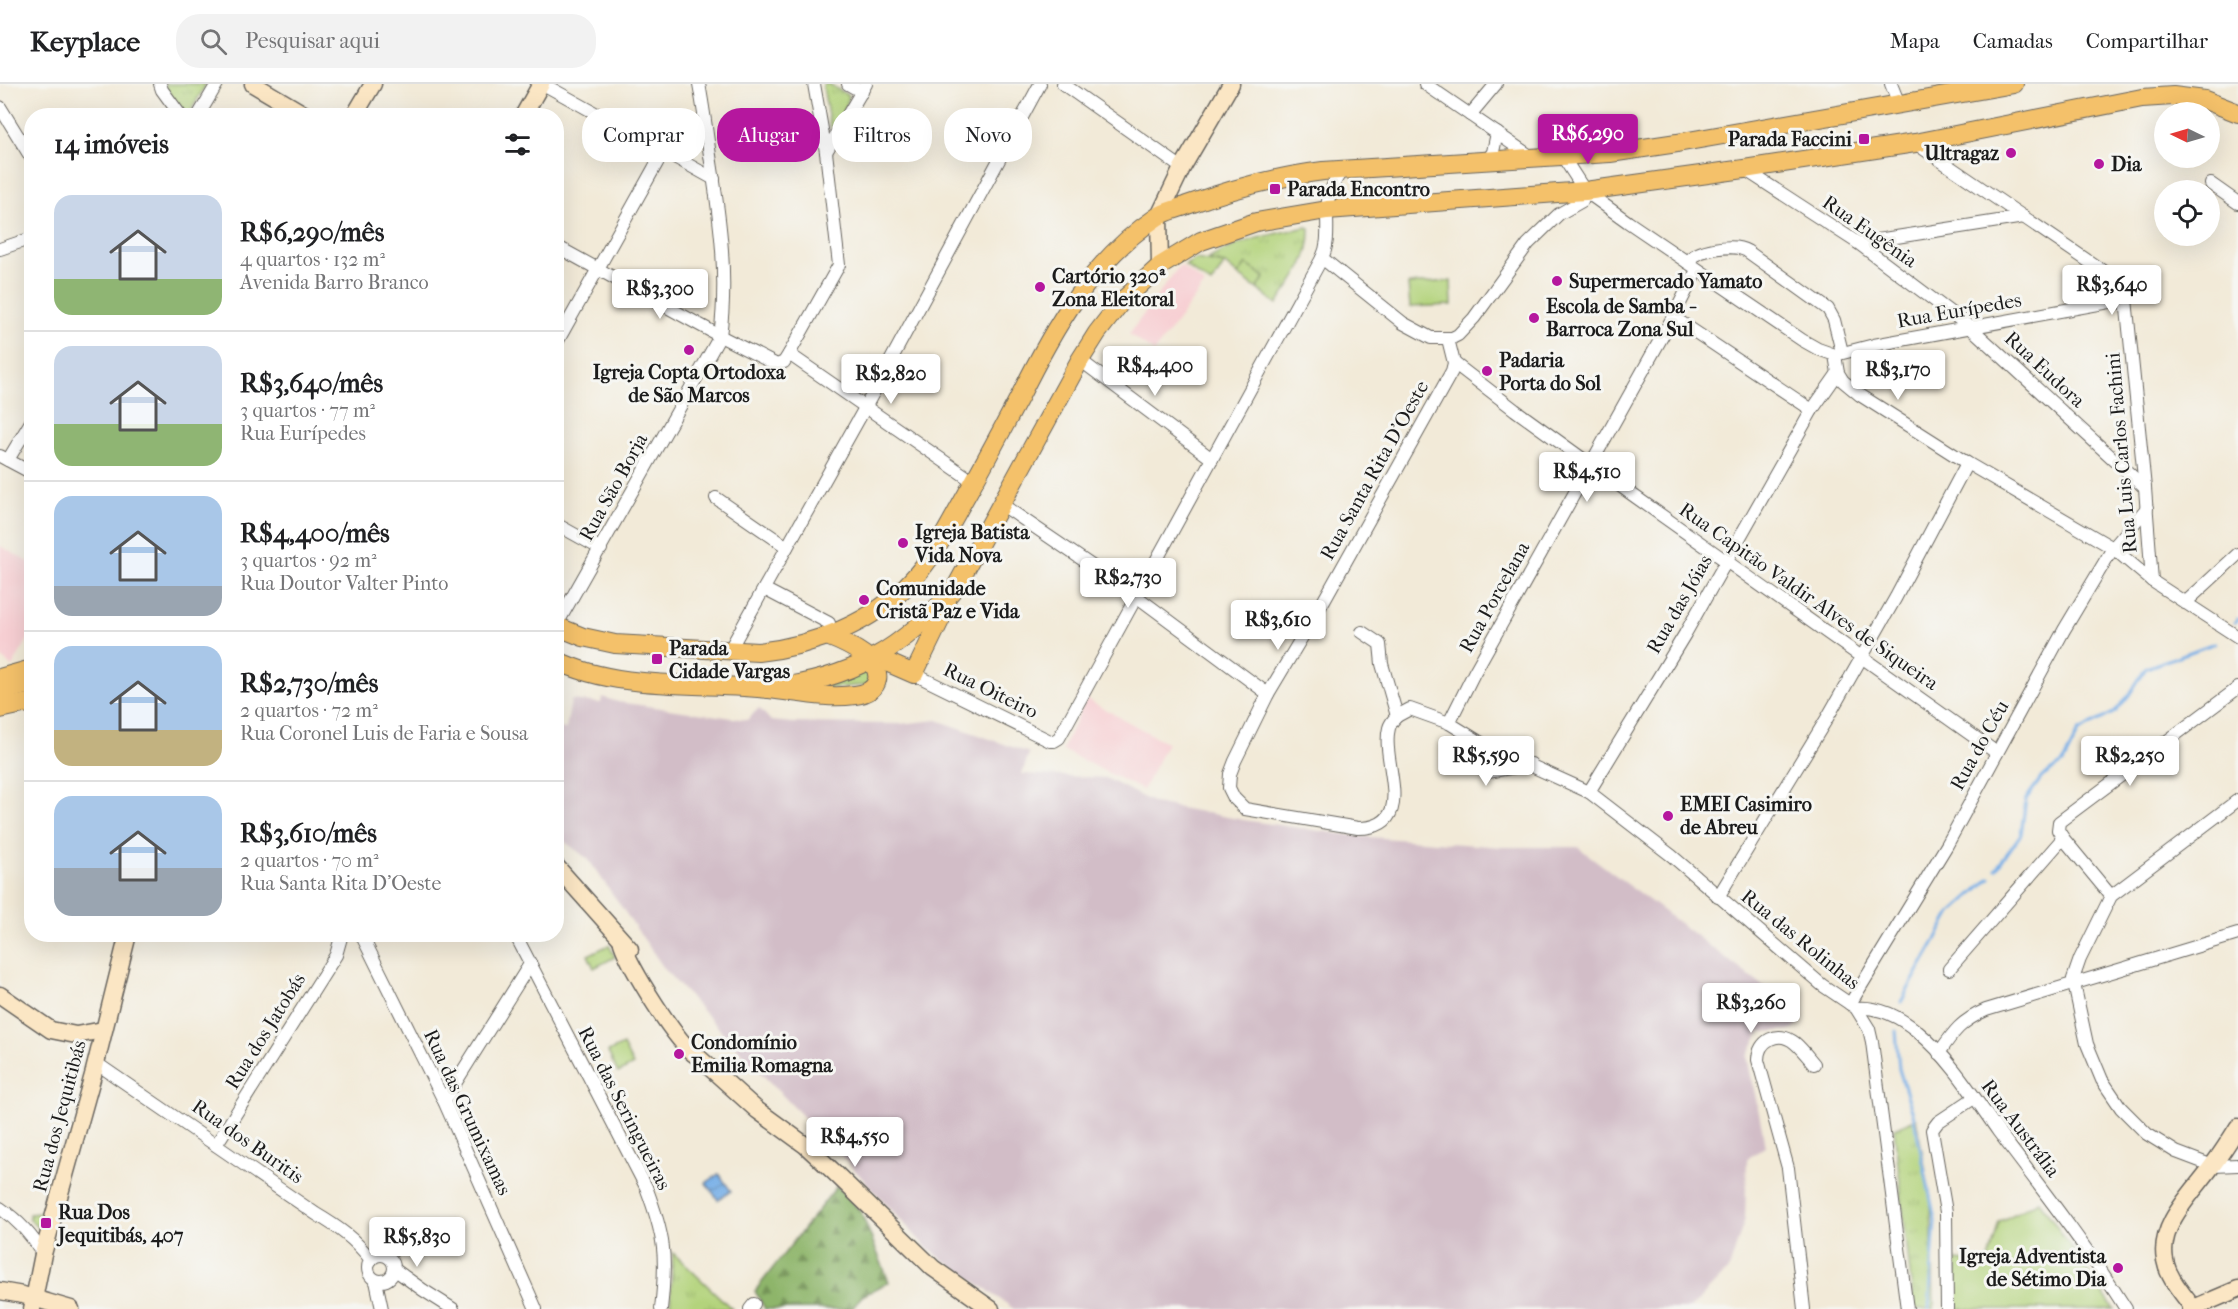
<!DOCTYPE html>
<html lang="pt">
<head>
<meta charset="utf-8">
<style>
  :root { --surface:#fff; --page:#f2f2f2; --text:#202124; --muted:#757577; --line:#e0e0e0; --accent:#b5179e }
  body { margin:0; font-family:"IM FELL French Canon",serif; background:var(--page); color:var(--text); height:100vh; display:flex; flex-direction:column; font-size:22px; white-space:nowrap }
  * { box-sizing:border-box; margin:0 }
  p { font-size:20px; color:var(--muted) }
  .icon { flex:none; width:33px; height:33px; fill:none; stroke:currentColor; stroke-width:2; stroke-linecap:round; stroke-linejoin:round }
  .map { position:relative; flex:1; overflow:hidden }
  .panel { position:absolute; left:24px; top:24px; width:540px; height:834px; display:flex; flex-direction:column; background:var(--surface); border-radius:24px; box-shadow:0 6px 24px #0002 }
  .panel>* { flex:none }
  .banner { position:absolute; left:582px; top:24px; width:570px; height:54px; display:flex; gap:12px }
  .needle { width:39px; rotate:275deg }
  .controls { position:absolute; left:2154px; top:18px; display:grid; gap:12px }
  .controls a { display:grid; place-items:center; width:66px; height:66px; border-radius:50%; background:var(--surface); box-shadow:0 6px 24px #0002; font-size:30px }
  .price { position:absolute; translate:-50% -51px; padding:0 14px; border-radius:6px; background:#fff; color:#222; font-size:20px; line-height:39px; filter:drop-shadow(0 2px 3px #0008) }
  .price::after { content:''; position:absolute; left:50%; top:36px; width:18px; height:14px; margin-left:-9px; background:inherit; clip-path:polygon(0 0,100% 0,50% 100%) }
  .price.active { background:var(--accent); color:#fff }
  ul { padding:0; list-style:none }
  li { display:flex; align-items:center; gap:18px; height:150px; padding:0 30px }
  li+li { border-top:2px solid var(--line) }
  li span { display:grid; place-items:center; flex:none; width:168px; height:120px; border-radius:18px; color:#555 }
  li>.icon { margin-inline-start:auto }
  span .icon { width:72px; height:72px; fill:#fffc; stroke-width:1 }
  li b { font-size:26px }
  h2 { display:flex; justify-content:space-between; align-items:center; height:72px; padding:0 30px; font-size:26px }
  .tag { padding:0 21px; border-radius:24px; background:var(--surface); box-shadow:0 6px 24px #0002; font-size:21px; line-height:54px }
  .tag.active { background:var(--accent); color:#fff }
  header { display:flex; align-items:center; gap:36px; box-sizing:border-box; height:84px; padding:0 30px; background:var(--surface); border-bottom:2px solid var(--line) }
  header strong { font-size:28px }
  nav { display:flex; gap:33px; margin-inline-start:auto; font-size:21px }
  .search { width:420px; height:54px; background:var(--page); display:flex; align-items:center; gap:15px; box-sizing:border-box; padding:0 21px; border-radius:24px; color:var(--muted); font-size:22px }
  .map>svg:first-child { display:block }
  .built { fill:#f7cfd3 }
  .railway { fill:#d2bdc7 }
  .green { fill:#b3d37b; stroke:#68784c; stroke-width:1.5 }
  .forest { fill:url(#forest-firs); stroke:#556844; stroke-width:1.5 }
  .park { fill:url(#park-tufts); stroke:#68784c; stroke-width:1.5 }
  .water { fill:url(#water-waves); stroke:#4a6682; stroke-width:1.5 }
  .lines { fill:none; stroke-linecap:round; stroke-linejoin:round }
  .stream { stroke:#77afe7; stroke-width:3 }
  .street-casing { stroke:#67645e; stroke-width:14 }
  .secondary-casing { stroke:#67645e; stroke-width:19 }
  .primary-casing { stroke:#67645e; stroke-width:20 }
  .street { stroke:#fff; stroke-width:12 }
  .secondary { stroke:#fbe6c4; stroke-width:16 }
  .primary { stroke:#f4c16b; stroke-width:18 }
  .poi-dot { fill:#b5179e; stroke:#f6f6f2; stroke-width:2 }
  .labels { text-anchor:middle; stroke-width:6; stroke-linejoin:round; paint-order:stroke }
  .poi-label { font-size:20px; font-weight:bold; fill:#1c1c1c; stroke:#f6f6f2; text-anchor:start }
  .street-label { font-size:20px; fill:#1c1c1c; stroke:#f6f6f2 }
</style>
</head>
<body>
<header>
<strong>Keyplace</strong>
<div class="search"><svg class="icon" aria-label="search" viewBox="0 0 24 24"><circle cx="10" cy="10" r="6"/><path d="M15 15l6 6"/></svg>Pesquisar aqui</div>
<nav><a>Mapa</a><a>Camadas</a><a>Compartilhar</a></nav>
</header>
<div class="map">
<svg width="2238" height="1225" viewBox="0 0 2238 1225">
  <defs>
    <pattern id="forest-firs" width="22" height="20" patternUnits="userSpaceOnUse" patternTransform="scale(1.5)"><rect width="22" height="20" fill="#8eb56b"/><path d="M5 1l3.5 6h-7zM16 11l3.5 6h-7z" fill="#739257"/></pattern>
    <pattern id="park-tufts" width="24" height="20" patternUnits="userSpaceOnUse" patternTransform="scale(1.5)"><rect width="24" height="20" fill="#b3d37b"/><path d="M3 7l-1-3M5 7V3M7 7l1-3M15 17l-1-3M17 17v-4M19 17l1-3" fill="none" stroke="#99b56a"/></pattern>
    <pattern id="water-waves" width="16" height="10" patternUnits="userSpaceOnUse" patternTransform="scale(1.5)"><rect width="16" height="10" fill="#77afe7"/><path d="M0 5q4-4 8 0t8 0" fill="none" stroke="#618eba"/></pattern>
  </defs>
  <rect width="100%" height="100%" fill="#f6f6f2"/>
  <filter id="ink" filterUnits="userSpaceOnUse"><feTurbulence type="fractalNoise" baseFrequency=".0167" numOctaves="2"/><feDisplacementMap in="SourceGraphic" scale="12" xChannelSelector="R" yChannelSelector="G"/><feConvolveMatrix kernelMatrix="1 2 1 2 8 2 1 2 1" color-interpolation-filters="sRGB"/></filter>
  <filter id="wash" filterUnits="userSpaceOnUse"><feTurbulence type="fractalNoise" baseFrequency=".008" numOctaves="4" result="noise"/><feDisplacementMap in="SourceGraphic" scale="24" xChannelSelector="R" yChannelSelector="G"/><feGaussianBlur stdDeviation="1.35" result="paint"/><feColorMatrix in="noise" values="0 0 0 0 0 0 0 0 0 0 0 0 0 0 0 0 0 1.4 0 .05"/><feComposite in="paint" operator="in"/></filter>
  <g filter="url(#wash)">
    <rect width="100%" height="100%" fill="#f2ead8"/>
    <g class="built">
      <path d="M1180,181l25,19 -51,68 -25,-18z"/>
      <path d="M0,462l31,17v71l-19,33 -12,-11z"/>
      <path d="M1086,615l81,44 -24,47 -81,-40z"/>
    </g>
    <path class="railway" d="M602,613l16,5 129,18 12,-12 12,13 22,2 106,1 38,-4 92,33 -7,21 84,4 48,25 89,17 113,16 146,11h76l226,170 -11,13 -33,2 -13,25 19,89 -19,13 -2,59 -16,51 -39,40h-676l-87,-61 -90,-97 -90,-92 -81,-88 -78,-112 -31,-23v-108l9,1 5,-29 30,3z"/>
    <g class="green">
      <path d="M1196,175l29,5 -14,20 -26,-19z"/>
      <path d="M1246,180l19,13 -8,12 -19,-14z"/>
      <path d="M1451,197l1,24 -42,2 -2,-23z"/>
      <path d="M865,587l3,1 1,13 -52,4z"/>
      <path d="M609,861l6,12 -21,11 -6,-13z"/>
      <path d="M623,961l10,20 -15,8 -10,-21z"/>
      <path d="M2039,1117l75,108h-158v-49l32,3 11,-41z"/>
    </g>
    <path class="forest" d="M837,1102l24,26 28,70 -27,14 -10,13h-87l-10,-18z"/>
    <g class="park">
      <path d="M164,0h42l-18,32 -15,-16z"/>
      <path d="M825,0h4l20,12c-2,12 -9,25 -19,32l-7,-42z"/>
      <path d="M1307,143l3,1c1,31 -16,52 -33,76l-20,-15 8,-12 -19,-13 -8,11 -13,-11 -18,-4c33,-21 63,-25 100,-33z"/>
      <path d="M1916,1035l15,80 3,110h-20l-20,-181z"/>
      <path d="M47,1125l-4,23 -14,-13v-5l11,-1z"/>
      <path d="M673,1169l59,56h-62z"/>
    </g>
    <path class="water" d="M719,1090l12,17 -13,9 -12,-17z"/>
    <g class="lines">
      <g class="stream">
        <path d="M2235,538l3,-3"/>
        <path d="M1996,785l25,-35 5,-35 16,-22 21,-14 16,-32 36,-19 14,-17 17,-27 69,-25"/>
        <path d="M1901,918l50,-89 39,-35"/>
        <path d="M1896,947l3,38 14,45 22,106 -6,89"/>
      </g>
    </g>
  </g>
  <g filter="url(#ink)">
    <g class="lines">
      <defs>
        <g id="street">
          <path d="M160,0l2,6 19,26"/>
          <path d="M543,0l171,95"/>
          <path d="M848,0l14,8"/>
          <path d="M1063,0l119,84"/>
          <path d="M1425,0l108,74"/>
          <path d="M1891,0l8,20"/>
          <path d="M0,23l32,52"/>
          <path d="M1470,31l26,-31"/>
          <path d="M198,32l19,-32"/>
          <path d="M1915,59l201,137 10,19 19,189 7,93"/>
          <path d="M826,68l40,-68"/>
          <path d="M1487,77l6,-9 4,-19"/>
          <path d="M1744,85l114,74 113,85 174,160"/>
          <path d="M2211,100l27,19"/>
          <path d="M1585,107l43,31 174,118 16,9 17,6 3,18 5,8 17,14 107,68 146,85 39,33 86,56"/>
          <path d="M1858,159l166,-26"/>
          <path d="M556,162l164,90 57,29 7,-3 5,-8 50,-89 -13,-113 -12,-68"/>
          <path d="M0,165l32,-11"/>
          <path d="M1322,174l81,65 28,15h21l6,-3 16,-17 54,-74 31,-30 23,-13 3,-10 -22,-34"/>
          <path d="M1687,178c9,-13 47,-19 60,-11l81,58 6,11 8,32"/>
          <path d="M1673,233l139,93"/>
          <path d="M556,260l107,-192"/>
          <path d="M789,270l185,128"/>
          <path d="M1835,271l39,-10 252,-46"/>
          <path d="M1080,276l132,99"/>
          <path d="M1454,279l61,47 115,83 367,260"/>
          <path d="M0,372l32,17"/>
          <path d="M8,376l24,-40"/>
          <path d="M716,414l71,49"/>
          <path d="M1001,420l135,92 132,98"/>
          <path d="M556,440l45,25"/>
          <path d="M764,505l65,34"/>
          <path d="M2185,519l53,-49"/>
          <path d="M556,542l164,-290c8,-59 0,-116 -9,-174 -4,-26 -7,-52 -12,-78"/>
          <path d="M1362,548l18,12 2,20 15,52c-3,3 -7,8 -8,12 -9,34 31,100 -31,100l-113,-19 -11,-11 -5,-10 1,-14 5,-13 33,-67 55,-92 129,-231 2,-8 -6,-24"/>
          <path d="M729,567l137,-245 174,-322"/>
          <path d="M914,590l136,67h4l5,-3 263,-480c9,-18 3,-38 6,-57 2,-12 7,-21 14,-31"/>
          <path d="M1397,632l13,-7 39,14 34,21 106,48 83,64 150,129 34,23 13,21 3,13 35,267"/>
          <path d="M1449,639l25,-50 199,-356 24,-47"/>
          <path d="M1483,660l5,28 43,-8"/>
          <path d="M1589,708l96,-158 127,-224 26,-37"/>
          <path d="M2238,716l-127,96 -31,63 -7,20 14,65 15,36 19,28 26,26 29,18 37,14 25,-1"/>
          <path d="M2111,812l-48,-58 -5,-8 1,-8 179,-134"/>
          <path d="M1718,813l108,-177 70,-123 71,-134"/>
          <path d="M361,850l83,167 92,208"/>
          <path d="M515,850l131,253c19,50 21,69 15,122"/>
          <path d="M1949,885l114,-131"/>
          <path d="M1850,920l97,-159 117,-215 49,-82 34,-40"/>
          <path d="M1856,924c23,-2 44,9 62,24 32,26 56,65 80,99 44,58 89,116 128,178"/>
          <path d="M1939,969c15,-22 22,-32 47,-43l252,-76"/>
          <path d="M96,979l220,151c22,13 39,25 55,46"/>
          <path d="M444,1017l86,-137"/>
          <path d="M216,1061l120,-190 6,-21"/>
          <path d="M0,1124c19,13 32,27 43,46"/>
          <circle cx="381" cy="1184" r="13"/>
          <path d="M394,1185l29,21 30,19"/>
          <path d="M376,1197l6,28"/>
          <path d="M750,1225l4,-5"/>
          <path d="M1804,1225l-16,-141 -30,-108c0,-19 20,-31 37,-17 7,6 13,14 19,21"/>
          <path d="M1947,1225l-1,-97 -14,-82 6,-8 36,-24"/>
        </g>
        <g id="secondary">
          <path d="M253,0l54,32"/>
          <path d="M354,32l19,-32"/>
          <path d="M523,32l18,-32"/>
          <path d="M1160,182l-1,-50 23,-48 49,-84"/>
          <path d="M556,782l74,83"/>
          <path d="M622,859c8,24 54,100 75,113l60,54 48,35 29,27 99,96 58,41"/>
          <path d="M0,911l51,35 25,5 27,-5"/>
          <path d="M0,1207l23,4 48,14"/>
          <path d="M2193,1224c-10,-14 -25,-30 -28,-48 -7,-36 28,-67 47,-94 9,-12 18,-26 26,-39"/>
          <path d="M32,1225l11,-55 50,-179 35,-141"/>
          <path d="M2191,1225l47,-20"/>
        </g>
        <g id="primary">
          <path d="M556,542l27,11 32,7 143,8c56,-6 115,-29 153,-71 24,-25 39,-57 56,-87 18,-32 35,-64 52,-96 34,-69 72,-137 138,-181 9,-6 21,-8 30,-12 44,-16 89,-28 136,-34l287,-18 67,-10 337,-59"/>
          <path d="M875,573l39,17 33,-68"/>
          <path d="M556,576c61,31 146,22 213,29 29,3 57,10 86,6 27,-3 29,-25 9,-40 -11,-8 -24,-14 -37,-19"/>
          <path d="M0,594l32,-9"/>
          <path d="M768,605c83,-10 136,-39 189,-104l123,-225 17,-27 24,-31 39,-36 41,-25 55,-19 71,-12 258,-19 159,-22 171,-26 227,-45 31,-2 32,4 33,13"/>
          <path d="M0,608l32,-9"/>
          <path d="M0,625l32,-7"/>
        </g>
      </defs>
      <use href="#street" class="street-casing"/>
      <use href="#secondary" class="secondary-casing"/>
      <use href="#primary" class="primary-casing"/>
      <use href="#street" class="street"/>
      <use href="#secondary" class="secondary"/>
      <use href="#primary" class="primary"/>
    </g>
  </g>
  <g class="poi-dot">
    <rect x="1858" y="49" width="12" height="12" rx="3"/>
    <circle cx="2011" cy="69" r="6"/>
    <circle cx="2099" cy="80" r="6"/>
    <rect x="1269" y="99" width="12" height="12" rx="3"/>
    <circle cx="1557" cy="197" r="6"/>
    <circle cx="1040" cy="203" r="6"/>
    <circle cx="1534" cy="234" r="6"/>
    <circle cx="689" cy="266" r="6"/>
    <circle cx="1487" cy="287" r="6"/>
    <circle cx="903" cy="459" r="6"/>
    <circle cx="864" cy="516" r="6"/>
    <rect x="651" y="569" width="12" height="12" rx="3"/>
    <circle cx="1668" cy="732" r="6"/>
    <circle cx="679" cy="970" r="6"/>
    <rect x="40" y="1133" width="12" height="12" rx="3"/>
    <circle cx="2118" cy="1184" r="6"/>
  </g>
  <g class="labels">
    <g class="poi-label">
      <text x="1852" y="62" text-anchor="end">Parada Faccini</text>
      <text x="1999" y="76" text-anchor="end">Ultragaz</text>
      <text x="2111" y="87">Dia</text>
      <text x="1287" y="112">Parada Encontro</text>
      <text x="1052" y="199">Cartório 320ª<tspan x="1052" dy="23">Zona Eleitoral</tspan></text>
      <text x="1569" y="204">Supermercado Yamato</text>
      <text x="1546" y="229">Escola de Samba -<tspan x="1546" dy="23">Barroca Zona Sul</tspan></text>
      <text x="1499" y="283">Padaria<tspan x="1499" dy="23">Porta do Sol</tspan></text>
      <text x="689" y="295" text-anchor="middle">Igreja Copta Ortodoxa<tspan x="689" dy="23">de São Marcos</tspan></text>
      <text x="915" y="455">Igreja Batista<tspan x="915" dy="23">Vida Nova</tspan></text>
      <text x="876" y="511">Comunidade<tspan x="876" dy="23">Cristã Paz e Vida</tspan></text>
      <text x="669" y="571">Parada<tspan x="669" dy="23">Cidade Vargas</tspan></text>
      <text x="1680" y="727">EMEI Casimiro<tspan x="1680" dy="23">de Abreu</tspan></text>
      <text x="691" y="965">Condomínio<tspan x="691" dy="23">Emilia Romagna</tspan></text>
      <text x="58" y="1135">Rua Dos<tspan x="58" dy="23">Jequitibás, 407</tspan></text>
      <text x="2106" y="1179" text-anchor="end">Igreja Adventista<tspan x="2106" dy="23">de Sétimo Dia</tspan></text>
    </g>
    <g class="street-label">
      <text transform="translate(1870 147) rotate(35)" y="7">Rua Eugênia</text>
      <text transform="translate(1959 226) rotate(-10)" y="7">Rua Eurípedes</text>
      <text transform="translate(2045 285) rotate(43)" y="7">Rua Eudora</text>
      <text transform="translate(2121 369) rotate(-95)" y="7">Rua Luis Carlos Fachini</text>
      <text transform="translate(1374 386) rotate(-61)" y="7">Rua Santa Rita D'Oeste</text>
      <text transform="translate(613 403) rotate(-61)" y="7">Rua São Borja</text>
      <text transform="translate(1809 512) rotate(35)" y="7">Rua Capitão Valdir Alves de Siqueira</text>
      <text transform="translate(1494 513) rotate(-61)" y="7">Rua Porcelana</text>
      <text transform="translate(1679 520) rotate(-60)" y="7">Rua das Jóias</text>
      <text transform="translate(991 606) rotate(26)" y="7">Rua Oiteiro</text>
      <text transform="translate(1979 661) rotate(-61)" y="7">Rua do Céu</text>
      <text transform="translate(1801 855) rotate(39)" y="7">Rua das Rolinhas</text>
      <text transform="translate(265 947) rotate(-58)" y="7">Rua dos Jatobás</text>
      <text transform="translate(625 1024) rotate(63)" y="7">Rua das Seringueiras</text>
      <text transform="translate(468 1028) rotate(65)" y="7">Rua das Grumixamas</text>
      <text transform="translate(59 1032) rotate(-75)" y="7">Rua dos Jequitibás</text>
      <text transform="translate(2021 1044) rotate(53)" y="7">Rua Austrália</text>
      <text transform="translate(248 1057) rotate(35)" y="7">Rua dos Buritis</text>
    </g>
  </g>
</svg>
<div class="controls">
<a><svg class="needle" viewBox="-14 -14 28 28"><path d="M0-13l5 13h-10z" fill="#e53935"/><path d="M0 13l5-13h-10z" fill="#757577"/></svg></a>
<a><svg class="icon" aria-label="locate" viewBox="0 0 24 24"><circle cx="12" cy="12" r="6"/><path d="M12 2v4M12 18v4M2 12h4M18 12h4"/></svg></a>
</div>
<b class="price active" style="left:1588px;top:81px">R$6,290</b>
<b class="price" style="left:2112px;top:232px">R$3,640</b>
<b class="price" style="left:660px;top:236px">R$3,300</b>
<b class="price" style="left:1155px;top:313px">R$4,400</b>
<b class="price" style="left:1898px;top:317px">R$3,170</b>
<b class="price" style="left:891px;top:321px">R$2,820</b>
<b class="price" style="left:1587px;top:419px">R$4,510</b>
<b class="price" style="left:1128px;top:525px">R$2,730</b>
<b class="price" style="left:1278px;top:567px">R$3,610</b>
<b class="price" style="left:1486px;top:703px">R$5,590</b>
<b class="price" style="left:2130px;top:703px">R$2,250</b>
<b class="price" style="left:1751px;top:950px">R$3,260</b>
<b class="price" style="left:855px;top:1084px">R$4,550</b>
<b class="price" style="left:417px;top:1184px">R$5,830</b>
<div class="banner">
<a class="tag">Comprar</a>
<a class="tag active">Alugar</a>
<a class="tag">Filtros</a>
<a class="tag">Novo</a>
</div>
<section class="panel">
<h2>14 imóveis<svg class="icon" aria-label="filters" viewBox="0 0 24 24"><path d="M4 7h16M4 17h16"/><circle cx="9" cy="7" r="2"/><circle cx="15" cy="17" r="2"/></svg></h2>
<ul>
<li><span style="background:linear-gradient(#c9d6e8 70%,#8fb573 0)"><svg class="icon" aria-label="home" viewBox="0 0 24 24"><path d="M3 11l9-7 9 7M6 9v11h12V9"/></svg></span><div><b>R$6,290/mês</b><p>4 quartos · 132 m²</p><p>Avenida Barro Branco</p></div></li>
<li><span style="background:linear-gradient(#c9d6e8 65%,#8fb573 0)"><svg class="icon" aria-label="home" viewBox="0 0 24 24"><path d="M3 11l9-7 9 7M6 9v11h12V9"/></svg></span><div><b>R$3,640/mês</b><p>3 quartos · 77 m²</p><p>Rua Eurípedes</p></div></li>
<li><span style="background:linear-gradient(#a9c7e8 75%,#9aa5b1 0)"><svg class="icon" aria-label="home" viewBox="0 0 24 24"><path d="M3 11l9-7 9 7M6 9v11h12V9"/></svg></span><div><b>R$4,400/mês</b><p>3 quartos · 92 m²</p><p>Rua Doutor Valter Pinto</p></div></li>
<li><span style="background:linear-gradient(#a9c7e8 70%,#c2b280 0)"><svg class="icon" aria-label="home" viewBox="0 0 24 24"><path d="M3 11l9-7 9 7M6 9v11h12V9"/></svg></span><div><b>R$2,730/mês</b><p>2 quartos · 72 m²</p><p>Rua Coronel Luis de Faria e Sousa</p></div></li>
<li><span style="background:linear-gradient(#a9c7e8 60%,#9aa5b1 0)"><svg class="icon" aria-label="home" viewBox="0 0 24 24"><path d="M3 11l9-7 9 7M6 9v11h12V9"/></svg></span><div><b>R$3,610/mês</b><p>2 quartos · 70 m²</p><p>Rua Santa Rita D'Oeste</p></div></li>
</ul>
</section>
</div>
</body>
</html>
